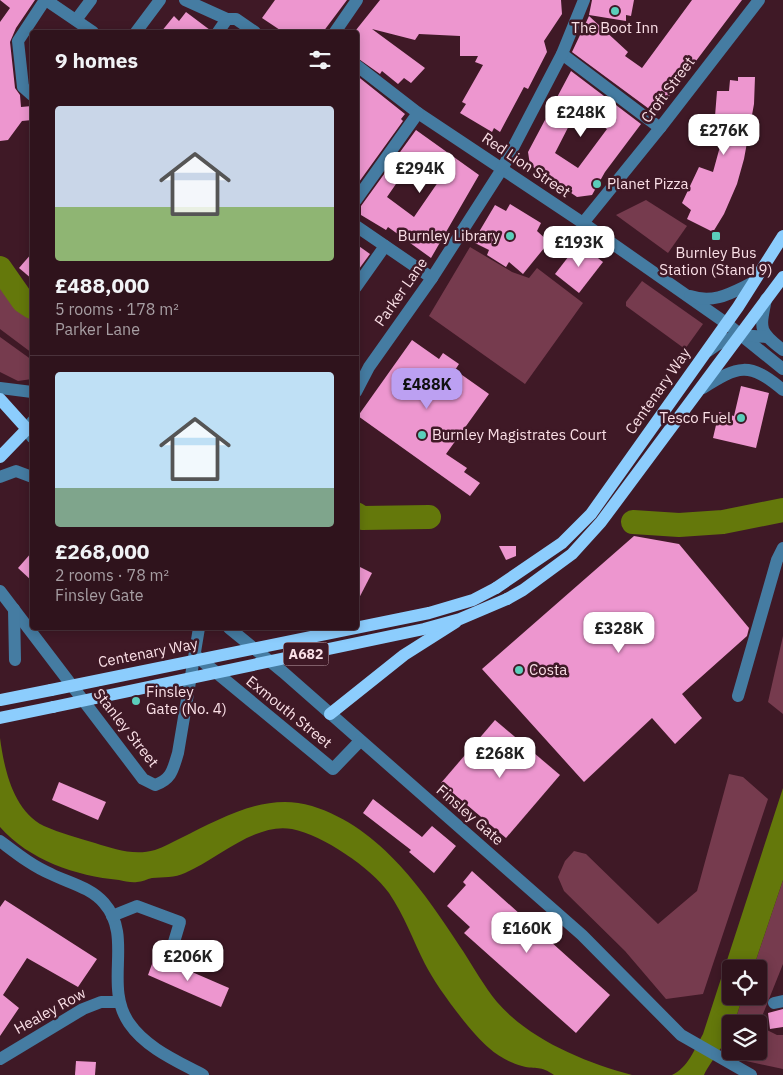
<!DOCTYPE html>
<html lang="en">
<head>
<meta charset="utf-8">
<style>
  :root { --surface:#2f131c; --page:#371c25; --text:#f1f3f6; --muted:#a79ea3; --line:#4a323b; --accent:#bca0f2 }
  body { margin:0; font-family:"IBM Plex Sans",sans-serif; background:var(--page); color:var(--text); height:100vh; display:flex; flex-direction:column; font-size:19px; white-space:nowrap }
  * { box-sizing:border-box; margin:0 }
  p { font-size:16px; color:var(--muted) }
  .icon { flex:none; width:28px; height:28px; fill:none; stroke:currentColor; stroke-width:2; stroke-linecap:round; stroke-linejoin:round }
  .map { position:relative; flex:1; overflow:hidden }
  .side { position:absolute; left:30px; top:30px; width:329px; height:600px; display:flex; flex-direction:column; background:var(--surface); border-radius:5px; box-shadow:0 2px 12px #0003,0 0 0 1px var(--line) }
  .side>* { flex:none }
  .buttons { position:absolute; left:722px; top:960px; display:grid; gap:10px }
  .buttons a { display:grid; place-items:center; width:45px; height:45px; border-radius:5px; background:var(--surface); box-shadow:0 2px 12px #0003,0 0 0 1px var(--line); font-size:25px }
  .price { position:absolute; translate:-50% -42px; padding:0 11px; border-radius:10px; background:#fff; color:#222; font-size:16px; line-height:32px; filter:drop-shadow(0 1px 2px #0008) }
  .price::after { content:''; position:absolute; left:50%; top:30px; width:15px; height:11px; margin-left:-8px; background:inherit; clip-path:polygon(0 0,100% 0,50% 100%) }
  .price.selected { background:var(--accent); color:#111 }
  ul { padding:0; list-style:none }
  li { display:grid; align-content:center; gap:10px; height:265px; padding:0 25px }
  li+li { border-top:1px solid var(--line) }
  li span { display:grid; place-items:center; height:155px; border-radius:5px; color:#555 }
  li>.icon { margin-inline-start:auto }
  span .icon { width:90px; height:90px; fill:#fffc; stroke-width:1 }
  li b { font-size:21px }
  h2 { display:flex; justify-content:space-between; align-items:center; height:60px; padding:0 25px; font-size:21px }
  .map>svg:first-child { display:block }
  .green { fill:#763b4e }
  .water { fill:#64780b }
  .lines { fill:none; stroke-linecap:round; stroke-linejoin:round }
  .river { stroke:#64780b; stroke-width:24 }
  .building { fill:#ed96cf; fill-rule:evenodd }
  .minor { stroke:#457ca2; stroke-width:12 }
  .major { stroke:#8ccdfd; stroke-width:12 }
  .major-bridge { stroke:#8ccdfd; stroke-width:12 }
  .poi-dot { fill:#5bcebb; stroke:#3f1926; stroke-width:2 }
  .labels { text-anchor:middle; stroke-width:5; stroke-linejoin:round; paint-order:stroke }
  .shield { fill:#3f1926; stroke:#c2a4ac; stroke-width:1 }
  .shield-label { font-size:14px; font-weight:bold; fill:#fadfe6 }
  .poi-label { font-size:15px; fill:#fadfe6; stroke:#3f1926; text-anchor:start }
  .street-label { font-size:15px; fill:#fadfe6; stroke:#3f1926 }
</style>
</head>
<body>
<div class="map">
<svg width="783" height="1075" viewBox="0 0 783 1075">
  <rect width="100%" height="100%" fill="#3f1926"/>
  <g class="green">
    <path d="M646,200l41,26 -19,27 -52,-38z"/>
    <path d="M470,247l42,25 17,6 8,-10 46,35 -58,81 -96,-68z"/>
    <path d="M0,281l17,20 15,13v39l-32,-24z"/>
    <path d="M642,281l61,43 -18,25 -59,-43v-4z"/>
    <path d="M0,337l32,23v19l-14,2 -18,-9z"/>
    <path d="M783,636v78l-15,-12z"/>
    <path d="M729,774l14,3 25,22 -65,195 -37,5 -41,-48 -61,-60 -6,-14 7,-16 9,-10 12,3 72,70 39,-33z"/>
    <path d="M783,880v84l-24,60h-25l9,-28h16v-27h-6z"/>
    <path d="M759,1026l18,9h6v34l-37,-8 -26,-14 9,-10 2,-7v21h28z"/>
  </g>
  <g class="water">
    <path d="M0,738c4,30 13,73 44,88 16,7 34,12 51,17 19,6 39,13 60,7 9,-3 17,-8 26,-12 41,-20 84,-46 131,-32 70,22 113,87 151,145 11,17 21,35 34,51 33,38 87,60 135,73h-78c-14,-10 -17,-5 -32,-9 -12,-3 -24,-10 -33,-18 -19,-16 -53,-62 -64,-84 -12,-24 -21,-49 -36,-71 -18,-25 -66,-58 -97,-64 -36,-7 -75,30 -107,44 -10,5 -22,4 -33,5 -5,1 -10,4 -15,4 -5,1 -13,-1 -18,-2 -43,-4 -90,-20 -119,-53z"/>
    <path d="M783,788v92l-30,89h-22v27h12l-9,28h-3c0,15 -20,36 -27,51h-32c16,-7 23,-27 31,-41z"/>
  </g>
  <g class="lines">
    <g class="river">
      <path d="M0,268l23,33 9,6"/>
      <path d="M356,514l6,4 67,-1"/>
      <path d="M633,522l46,3 44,-3 60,-12"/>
    </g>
  </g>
  <g class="building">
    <path d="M0,0h35l-19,28 -6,14 5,46 5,7 1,12 11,-1v14l-10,1 -14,19 -8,1v-119l10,-14z"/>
    <path d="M275,0h72l-24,32h-40l-21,-14z"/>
    <path d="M380,0h181l1,14 -18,27 3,11 -19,37 -4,-2 -24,45 -6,-4 -2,4 -32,-19 6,-9 -4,-2 21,-37 -8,-3 3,-6h-18v-20l-41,-2 -4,6 -43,-11 53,39 -14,15 -7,-5 -6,6 -16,-13 -2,3 -24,-17v-27z"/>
    <path d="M592,0h42l-3,16 -5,-1v6l-37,-6z"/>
    <path d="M692,0h50l-86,114 -84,-62 17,-36 39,36 -3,4 17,12z"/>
    <path d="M186,12l24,18v2h-49l13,-16 5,5z"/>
    <path d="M571,71l70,53 -36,48 -13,23 -15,2 -47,-32 -2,-13zM577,110l30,19 -29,39 -23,-15z"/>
    <path d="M356,75l49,39 -4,5 2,2 -44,61v-6l-3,3z"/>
    <path d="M738,77h17l-1,27 -10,55 -7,25 -13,30 -11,18 -26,-13 4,-9 -9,-7 17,-36 14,5 11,-40 -10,-3 3,-38h12l1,-11 8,1z"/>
    <path d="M416,130l63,45 -48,83 -43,-31 -2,3 -25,-15v-9zM418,152l27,20 -31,45 -27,-20z"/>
    <path d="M510,204l31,19 -4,8 12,11 -26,32 -14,-12 -3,5 -19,-12 2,-5 -16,-8 22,-37 11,6z"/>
    <path d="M579,243l24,19 -24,31 -24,-19z"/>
    <path d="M356,244l14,10 -14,19z"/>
    <path d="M32,253v26l-13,-11z"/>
    <path d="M412,340l27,19 4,-6 16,11 -4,6 34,24 -43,60 21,14 -3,4 16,11 -10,13 -112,-80z"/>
    <path d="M741,386l28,7 -13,55 -43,-10 6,-26 15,4z"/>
    <path d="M634,536l45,8 70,84 -2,8 -65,58 20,24 -27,26 -23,-26 -68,64 -102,-113z"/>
    <path d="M499,546h17v10l-10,4z"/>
    <path d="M32,552v29l-14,-13z"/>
    <path d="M356,565l16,8 -16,31z"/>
    <path d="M495,720l65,55 -54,63 -65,-55z"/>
    <path d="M59,782l47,20 -8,18 -46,-20z"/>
    <path d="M373,799l49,38 10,-11 24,20 -22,27 -25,-21 2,-2 -48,-37z"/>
    <path d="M472,871l138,124 -34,38 -112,-100 6,-6 -23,-21 19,-21 -3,-3z"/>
    <path d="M5,900l92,59 -19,28 -51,-29 -24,37 16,13 -19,28v-129z"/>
    <path d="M155,956l74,32 -8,19 -73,-32z"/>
    <path d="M783,1009v18l-13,2 -2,-16z"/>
    <path d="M76,1061l20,1 -1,13h-20z"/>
  </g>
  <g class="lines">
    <g class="minor">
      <path d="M46,0l47,32"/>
      <path d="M185,0l42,19h9l19,13"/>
      <path d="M76,20l15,-20"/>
      <path d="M136,32l24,-32"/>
      <path d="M218,32l9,-13"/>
      <path d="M335,32l22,-32"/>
      <path d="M562,54l98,74"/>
      <path d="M356,65l62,48 165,110 143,100 57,46"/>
      <path d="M32,95l-9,-8 -5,-46 27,-41"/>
      <path d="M356,200l62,-87"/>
      <path d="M583,223l77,-95 99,-128"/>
      <path d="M356,226l76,52"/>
      <path d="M356,287l29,-41"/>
      <path d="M690,296c24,8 41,-3 62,-13"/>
      <path d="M766,299c-6,30 -8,32 17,51"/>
      <path d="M708,351c24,-17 30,-17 58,-14"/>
      <path d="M0,388l32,4"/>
      <path d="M703,388c35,-22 46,-27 80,2"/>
      <path d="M356,392l13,-25 63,-89 70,-109 60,-115 22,-54"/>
      <path d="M32,422l-5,7 5,8"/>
      <path d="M0,477l16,-6 16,6"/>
      <path d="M0,591l143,188 12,6c17,-6 18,-16 23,-32l21,-125"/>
      <path d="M14,609l1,51"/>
      <path d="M229,628l54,44 299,263 99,100 70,40"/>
      <path d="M195,655l138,114 27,-28"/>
      <path d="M738,696l39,-136 6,-12"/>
      <path d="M0,841c16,12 32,25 51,33 18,9 39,13 53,29 30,34 -1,82 25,120 17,25 48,38 74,52"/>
      <path d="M112,916l25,-10 43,16 -9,30"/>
      <path d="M774,1003l9,-2"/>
      <path d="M0,1059l83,-50 18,-7h18"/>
    </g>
    <g class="major">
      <path d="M0,399l27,30 -27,28"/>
      <path d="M496,588l66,-45 29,-29 147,-207 45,-71"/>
      <path d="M507,599l16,-9 49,-36 29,-32 182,-245"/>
      <path d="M0,700l51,-10"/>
      <path d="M330,714l74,-59 52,-33"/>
      <path d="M0,718l53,-11"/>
    </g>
    <g class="major-bridge">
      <path d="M51,690l378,-77 44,-13 23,-12"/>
      <path d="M53,707l371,-78 36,-10 47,-20"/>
    </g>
  </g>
  <g class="poi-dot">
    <circle cx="615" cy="11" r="5"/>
    <circle cx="597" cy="184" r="5"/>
    <circle cx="510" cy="236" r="5"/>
    <rect x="711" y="231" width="10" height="10" rx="2.5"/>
    <circle cx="741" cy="418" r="5"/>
    <circle cx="422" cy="435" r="5"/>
    <circle cx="519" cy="670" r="5"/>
    <circle cx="136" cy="701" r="5"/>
  </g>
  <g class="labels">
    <rect class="shield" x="283.5" y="642.5" width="45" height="23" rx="4"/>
    <g class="shield-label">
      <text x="306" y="659">A682</text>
    </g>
    <g class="poi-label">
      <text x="615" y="33" text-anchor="middle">The Boot Inn</text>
      <text x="607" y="189">Planet Pizza</text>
      <text x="500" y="241" text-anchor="end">Burnley Library</text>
      <text x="716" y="258" text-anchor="middle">Burnley Bus<tspan x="716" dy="17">Station (Stand 9)</tspan></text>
      <text x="731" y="423" text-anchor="end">Tesco Fuel</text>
      <text x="432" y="440">Burnley Magistrates Court</text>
      <text x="529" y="675">Costa</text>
      <text x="146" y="697">Finsley<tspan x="146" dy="17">Gate (No. 4)</tspan></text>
    </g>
    <g class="street-label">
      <text transform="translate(668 90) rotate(-53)" y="5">Croft Street</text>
      <text transform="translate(526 165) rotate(34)" y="5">Red Lion Street</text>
      <text transform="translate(401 292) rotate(-55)" y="5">Parker Lane</text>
      <text transform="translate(658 391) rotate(-55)" y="5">Centenary Way</text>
      <text transform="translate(148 653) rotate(-11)" y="5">Centenary Way</text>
      <text transform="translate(289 712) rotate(39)" y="5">Exmouth Street</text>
      <text transform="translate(126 728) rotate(52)" y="5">Stanley Street</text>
      <text transform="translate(470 815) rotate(41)" y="5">Finsley Gate</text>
      <text transform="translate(50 1011) rotate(-29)" y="5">Healey Row</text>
    </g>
  </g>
</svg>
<div class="buttons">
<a><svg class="icon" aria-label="locate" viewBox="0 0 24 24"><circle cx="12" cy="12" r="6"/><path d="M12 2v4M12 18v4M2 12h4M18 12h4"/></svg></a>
<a><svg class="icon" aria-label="layers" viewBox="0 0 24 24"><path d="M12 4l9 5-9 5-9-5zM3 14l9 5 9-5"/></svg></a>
</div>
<b class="price" style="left:581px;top:138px">£248K</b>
<b class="price" style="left:724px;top:156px">£276K</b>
<b class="price" style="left:420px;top:194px">£294K</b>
<b class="price" style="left:579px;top:268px">£193K</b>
<b class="price selected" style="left:427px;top:410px">£488K</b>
<b class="price" style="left:619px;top:654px">£328K</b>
<b class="price" style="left:500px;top:779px">£268K</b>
<b class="price" style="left:527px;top:954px">£160K</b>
<b class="price" style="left:188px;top:982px">£206K</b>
<section class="side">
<h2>9 homes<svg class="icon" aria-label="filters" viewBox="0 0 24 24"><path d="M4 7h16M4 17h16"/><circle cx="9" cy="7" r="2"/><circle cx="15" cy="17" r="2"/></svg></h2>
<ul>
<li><span style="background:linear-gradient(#c9d6e8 65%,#8fb573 0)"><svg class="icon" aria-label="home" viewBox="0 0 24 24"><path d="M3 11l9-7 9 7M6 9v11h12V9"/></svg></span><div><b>£488,000</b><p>5 rooms · 178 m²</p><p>Parker Lane</p></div></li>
<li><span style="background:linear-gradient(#bfe0f5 75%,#7fa58c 0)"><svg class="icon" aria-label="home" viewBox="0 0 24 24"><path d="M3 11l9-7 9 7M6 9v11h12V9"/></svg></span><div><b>£268,000</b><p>2 rooms · 78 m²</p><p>Finsley Gate</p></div></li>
</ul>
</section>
</div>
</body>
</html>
